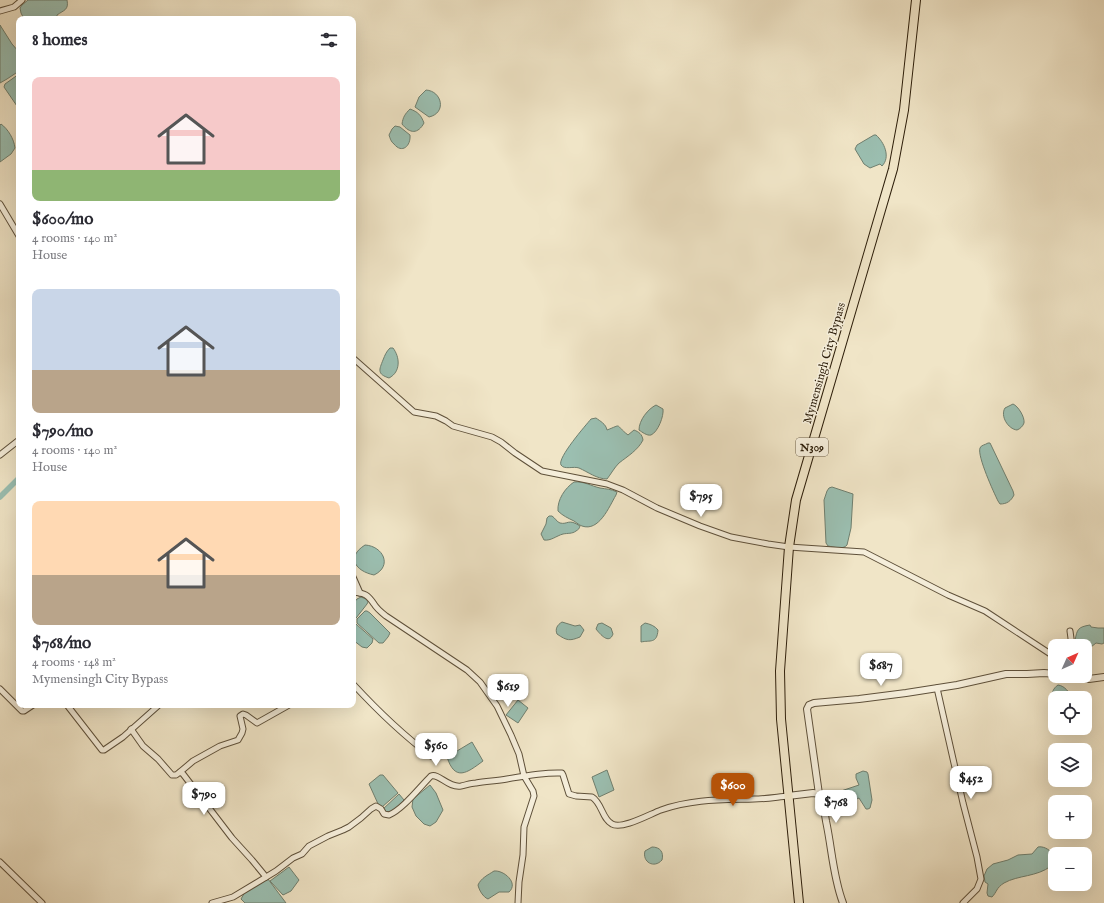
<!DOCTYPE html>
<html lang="en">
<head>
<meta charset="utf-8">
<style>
  :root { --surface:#fff; --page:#f2f2f3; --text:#2b2b33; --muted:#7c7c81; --accent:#b45309 }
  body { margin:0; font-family:"IM FELL English",serif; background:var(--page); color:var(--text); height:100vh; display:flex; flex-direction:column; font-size:15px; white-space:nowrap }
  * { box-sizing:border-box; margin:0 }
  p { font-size:13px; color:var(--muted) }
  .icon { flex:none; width:22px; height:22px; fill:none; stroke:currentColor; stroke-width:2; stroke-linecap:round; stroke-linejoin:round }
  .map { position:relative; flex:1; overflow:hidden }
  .panel { position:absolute; left:16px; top:16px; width:340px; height:692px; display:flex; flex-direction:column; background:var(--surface); border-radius:8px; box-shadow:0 4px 16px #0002 }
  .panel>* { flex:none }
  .needle { width:26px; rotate:45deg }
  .buttons { position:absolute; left:1048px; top:639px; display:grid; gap:8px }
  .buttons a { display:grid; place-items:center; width:44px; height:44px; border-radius:8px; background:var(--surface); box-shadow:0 4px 16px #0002; font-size:20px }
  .price { position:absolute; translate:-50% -34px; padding:0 9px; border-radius:8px; background:#fff; color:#222; font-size:13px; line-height:26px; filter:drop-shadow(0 1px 2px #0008) }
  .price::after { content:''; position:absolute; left:50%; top:24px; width:12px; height:9px; margin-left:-6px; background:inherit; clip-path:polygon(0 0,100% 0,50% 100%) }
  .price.current { background:var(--accent); color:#fff }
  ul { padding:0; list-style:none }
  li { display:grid; align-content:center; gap:8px; height:212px; padding:0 16px }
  li span { display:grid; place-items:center; height:124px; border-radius:8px; color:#555 }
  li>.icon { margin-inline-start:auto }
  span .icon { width:72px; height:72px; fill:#fffc; stroke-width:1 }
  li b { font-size:17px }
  h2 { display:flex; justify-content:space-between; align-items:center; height:48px; padding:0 16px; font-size:17px }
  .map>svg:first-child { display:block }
  .water { fill:#9bbfb1; stroke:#6f7f6f }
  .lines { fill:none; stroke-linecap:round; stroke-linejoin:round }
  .canal { stroke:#9bbfb1; stroke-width:5.5 }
  .minor-casing { stroke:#5e503a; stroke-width:7 }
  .tertiary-casing { stroke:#5e503a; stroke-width:8 }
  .trunk-casing { stroke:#2e1f0b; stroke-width:10 }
  .minor { stroke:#f5eedb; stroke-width:5 }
  .tertiary { stroke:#f5eedb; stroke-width:6 }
  .trunk { stroke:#f0e5c7; stroke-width:8 }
  .labels { text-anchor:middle; stroke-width:3; stroke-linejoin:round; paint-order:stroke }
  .shield { fill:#f5eedb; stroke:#6a5d49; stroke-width:1 }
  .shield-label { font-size:11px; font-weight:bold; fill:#2e1f0b }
  .street-label { font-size:12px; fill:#2e1f0b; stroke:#f5eedb }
</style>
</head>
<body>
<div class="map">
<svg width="1104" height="903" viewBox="0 0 1104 903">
  <rect width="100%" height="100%" fill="#f0e5c7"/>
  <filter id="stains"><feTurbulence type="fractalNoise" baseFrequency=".005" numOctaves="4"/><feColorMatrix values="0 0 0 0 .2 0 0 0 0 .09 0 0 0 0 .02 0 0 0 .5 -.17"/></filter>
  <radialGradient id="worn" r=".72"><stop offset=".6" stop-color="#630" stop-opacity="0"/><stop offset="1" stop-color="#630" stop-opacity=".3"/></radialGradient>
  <g class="water">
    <path d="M28,0h39c2,10 -3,10 -10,15v4h-33l-3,-6 -1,-5 2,-3z"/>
    <path d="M0,25l12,19 7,8v19l-12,8 -7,4z"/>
    <path d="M19,74v35l-15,-22 1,-3z"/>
    <path d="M426,90c16,1 21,23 3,27l-14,-10 4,-10z"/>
    <path d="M410,109c8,3 11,6 14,14 -6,11 -14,11 -22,1 1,-7 3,-10 8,-15z"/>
    <path d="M1,124c7,5 13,15 14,24l-4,6 -11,8v-37z"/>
    <path d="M395,126l5,1 10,8c1,11 -8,19 -16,9 -3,-2 -4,-6 -5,-9l3,-6z"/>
    <path d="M874,135h2c8,7 15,22 6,31l-2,-2 -10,4 -6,-4 -9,-15 2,-4z"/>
    <path d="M390,348h3c7,9 8,24 -4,30 -12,-4 -10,-8 -6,-18 2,-5 3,-8 7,-12z"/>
    <path d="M1013,404c5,2 12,13 11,19 -1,3 -4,6 -7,7 -9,-1 -17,-14 -12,-22z"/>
    <path d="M656,405l7,4c1,7 -5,23 -12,26 -4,1 -9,-3 -12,-5 0,-10 9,-21 17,-25z"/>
    <path d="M596,418c4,3 10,6 11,12 16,-6 7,-6 21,5l6,-5c5,2 8,4 9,10 -5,10 -15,16 -24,23 -5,5 -8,11 -12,16 -10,0 -19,-7 -28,-11 -5,-2 -15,2 -18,-3 -4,-7 25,-40 30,-46z"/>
    <path d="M988,443h2l1,2 22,46 1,4c-3,6 -7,9 -14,9l-2,-3c-4,-8 -21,-45 -18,-53 1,-3 5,-3 8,-5z"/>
    <path d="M574,482c10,-1 17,4 26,6 6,1 11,1 17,4l-1,3c-7,12 -17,37 -34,31 -3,-1 -5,-3 -8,-5 -6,-3 -11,-5 -16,-10 -1,-11 7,-23 16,-29z"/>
    <path d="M832,487l21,7 -2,34 -4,17c-4,5 -13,2 -19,1l-2,-3 -2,-43 3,-9 2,-3z"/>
    <path d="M549,516h3c3,2 5,6 8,7 8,2 8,-5 20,3 -1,3 -1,3 -4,5 -4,3 -8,2 -13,3 -7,2 -12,7 -19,6l-3,-6 5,-10 1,-6z"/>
    <path d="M365,545c18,1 28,21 9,30 -19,-4 -28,-18 -9,-30z"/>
    <path d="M361,597l5,2 2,3 -1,2 -14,18v-18l4,-5z"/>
    <path d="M365,611h2l3,2 20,20 -2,4 -5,6h-4l-22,-20v-4z"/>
    <path d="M562,622l13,4 5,-1 4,5 -4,7c-10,4 -13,4 -23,-3 -2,-5 0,-9 5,-12z"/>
    <path d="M602,623l9,5 2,6c-4,11 -13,0 -17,-5l2,-5z"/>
    <path d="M645,623c5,1 10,3 13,7 -1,14 -8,10 -17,12v-16z"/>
    <path d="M356,624l17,15 -1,4 -5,5 -5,-1 -9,-7v-15z"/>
    <path d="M1090,625l1,2 7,1h6v15l-2,1 -6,-1 -5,4 -5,-1 -2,-3h-7l-2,-2c2,-12 3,-14 15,-16z"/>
    <path d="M1058,685c7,1 11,7 14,13h-17v14c-2,-10 -7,-20 3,-27z"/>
    <path d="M518,700l10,8 -10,15 -12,-8z"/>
    <path d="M472,742l11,19c-16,12 -28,21 -36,-4z"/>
    <path d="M607,770l7,20 -15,7 -7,-20z"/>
    <path d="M863,771l4,1 1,2 4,26 -2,8 -2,1h-2l-7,-11 -9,4 -5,4 -7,-3 -1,-5 4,-7 18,-6 -3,-7v-4z"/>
    <path d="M380,775h3l15,18 -16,14 -3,-1 -10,-22z"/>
    <path d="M430,785l6,8 7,17 -7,12 -6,4 -6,-2 -8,-8 -4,-9 1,-8z"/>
    <path d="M399,794l5,6 -12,12c-4,2 -6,1 -10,-2z"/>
    <path d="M652,847c8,0 12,5 10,13 -8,9 -20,2 -17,-9z"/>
    <path d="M1038,847c10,-2 23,12 13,19 -14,11 -33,9 -47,17 -8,5 -7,9 -12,14l-4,-1 -1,-3 1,-9 -3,-2 -1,-6 3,-7 6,-5 15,-4 10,-5 14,-1z"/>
    <path d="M289,867l10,13 -8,11 -8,4 -13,-14z"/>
    <path d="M494,871c10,-1 25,12 15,21h-10l-11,7c-5,-2 -9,-9 -10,-14 3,-7 10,-10 16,-14z"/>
    <path d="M268,879l18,24h-41l-4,-4 4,-7z"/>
  </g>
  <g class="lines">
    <path class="canal" d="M0,497l19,-19"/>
    <defs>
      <g id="minor">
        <path d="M0,11l14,-4 8,-7"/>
        <path d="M0,204l19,32"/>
        <path d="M353,358l61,54 22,4 10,5 7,5 39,11 9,5 14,11 27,18 65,13 16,6 34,18 43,18 31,11 37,7 21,3 75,5 84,43 37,16 70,46"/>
        <path d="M0,455l19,-15"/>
        <path d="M353,577l7,16"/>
        <path d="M353,592c12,1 15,3 21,12 3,5 7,8 12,12l81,54 13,12 17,24 14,29 8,19 5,22 9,15 1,5 -10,31 -1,28 -4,27 -1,21"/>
        <path d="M1070,631l2,15"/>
        <path d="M353,684c24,26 50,51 78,72"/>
        <path d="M937,688l26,115 14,54 4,22 -4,10 -14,14"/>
        <path d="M0,689l22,22h2l9,-6"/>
        <path d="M67,705l35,45h2l19,-13 36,-32"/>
        <path d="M131,729l12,17 15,13 14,16h4l4,-3 3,2 49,64 20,22 14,17"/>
        <path d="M180,772l13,-11 27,-15 18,-6 4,-7 1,-4 -3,-13 3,-2 3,1 11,8 32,-18"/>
        <path d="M0,862l42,41"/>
        <path d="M212,903l21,-6 43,-26 17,-13 9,-4 7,-8 19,-10 15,-6 6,-3 12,-9 10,-9 5,-3 5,3 3,5 5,1c14,-6 30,-27 42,-39 8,-3 17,12 30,10 5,-1 10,-3 15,-3 10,-2 21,-2 31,-4 17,-3 37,-7 55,-6l1,2 6,19 7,2 16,1c10,6 10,22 20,27 10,6 38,-10 49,-14 32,-11 60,-10 93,-11 11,0 23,-2 34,-3"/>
      </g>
      <g id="tertiary">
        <path d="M1069,676l20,3 15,-2"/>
        <path d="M819,794l-12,-85 2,-4 5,-2 45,-4 47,-6 51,-8 49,-11h21l17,-1 11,1"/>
        <path d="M788,796l25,-3 6,1c3,9 6,18 7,27 6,28 7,56 17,82"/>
      </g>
      <path id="trunk" d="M799,903l-18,-184 -1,-48 9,-124 7,-47 97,-331 11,-59 12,-110"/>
    </defs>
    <use href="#minor" class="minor-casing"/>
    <use href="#tertiary" class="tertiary-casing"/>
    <use href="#trunk" class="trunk-casing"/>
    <use href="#minor" class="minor"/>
    <use href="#tertiary" class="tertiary"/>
    <use href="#trunk" class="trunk"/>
  </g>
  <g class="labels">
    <rect class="shield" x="796" y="438" width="32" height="18" rx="3"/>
    <g class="shield-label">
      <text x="812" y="451">N309</text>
    </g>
    <g class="street-label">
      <text transform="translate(824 363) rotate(-74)" y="4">Mymensingh City Bypass</text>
    </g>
  </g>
  <rect width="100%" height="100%" filter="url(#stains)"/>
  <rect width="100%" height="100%" fill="url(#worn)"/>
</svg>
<div class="buttons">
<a><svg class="needle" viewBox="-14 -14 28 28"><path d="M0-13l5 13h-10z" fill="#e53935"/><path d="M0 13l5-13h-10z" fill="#7c7c81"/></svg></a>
<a><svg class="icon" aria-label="locate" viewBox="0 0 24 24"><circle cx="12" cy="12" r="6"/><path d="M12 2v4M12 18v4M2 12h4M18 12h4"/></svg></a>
<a><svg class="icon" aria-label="layers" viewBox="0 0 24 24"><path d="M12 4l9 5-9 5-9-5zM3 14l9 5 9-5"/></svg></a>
<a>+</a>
<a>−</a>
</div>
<b class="price" style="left:701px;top:518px">$795</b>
<b class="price" style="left:881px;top:687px">$687</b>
<b class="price" style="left:508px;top:708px">$619</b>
<b class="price" style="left:436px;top:767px">$560</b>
<b class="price" style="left:971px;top:800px">$452</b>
<b class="price current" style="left:733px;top:807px">$600</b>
<b class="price" style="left:204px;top:816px">$790</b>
<b class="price" style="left:836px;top:824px">$768</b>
<section class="panel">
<h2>8 homes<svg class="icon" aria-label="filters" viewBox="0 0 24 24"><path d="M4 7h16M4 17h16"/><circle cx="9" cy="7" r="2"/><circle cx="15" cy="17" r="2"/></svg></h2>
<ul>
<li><span style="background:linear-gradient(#f6c9c9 75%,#8fb573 0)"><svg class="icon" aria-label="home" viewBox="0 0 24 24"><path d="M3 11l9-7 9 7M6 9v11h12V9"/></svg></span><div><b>$600/mo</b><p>4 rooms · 140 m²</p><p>House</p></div></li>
<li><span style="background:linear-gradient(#c9d6e8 65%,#b9a48a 0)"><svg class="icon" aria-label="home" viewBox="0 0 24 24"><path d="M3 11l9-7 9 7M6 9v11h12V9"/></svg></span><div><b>$790/mo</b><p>4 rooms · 140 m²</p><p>House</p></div></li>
<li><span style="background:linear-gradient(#ffd9b3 60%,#b9a48a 0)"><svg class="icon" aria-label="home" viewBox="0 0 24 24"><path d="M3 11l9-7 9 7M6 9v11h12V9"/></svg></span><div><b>$768/mo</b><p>4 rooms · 148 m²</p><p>Mymensingh City Bypass</p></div></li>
</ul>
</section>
</div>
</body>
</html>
